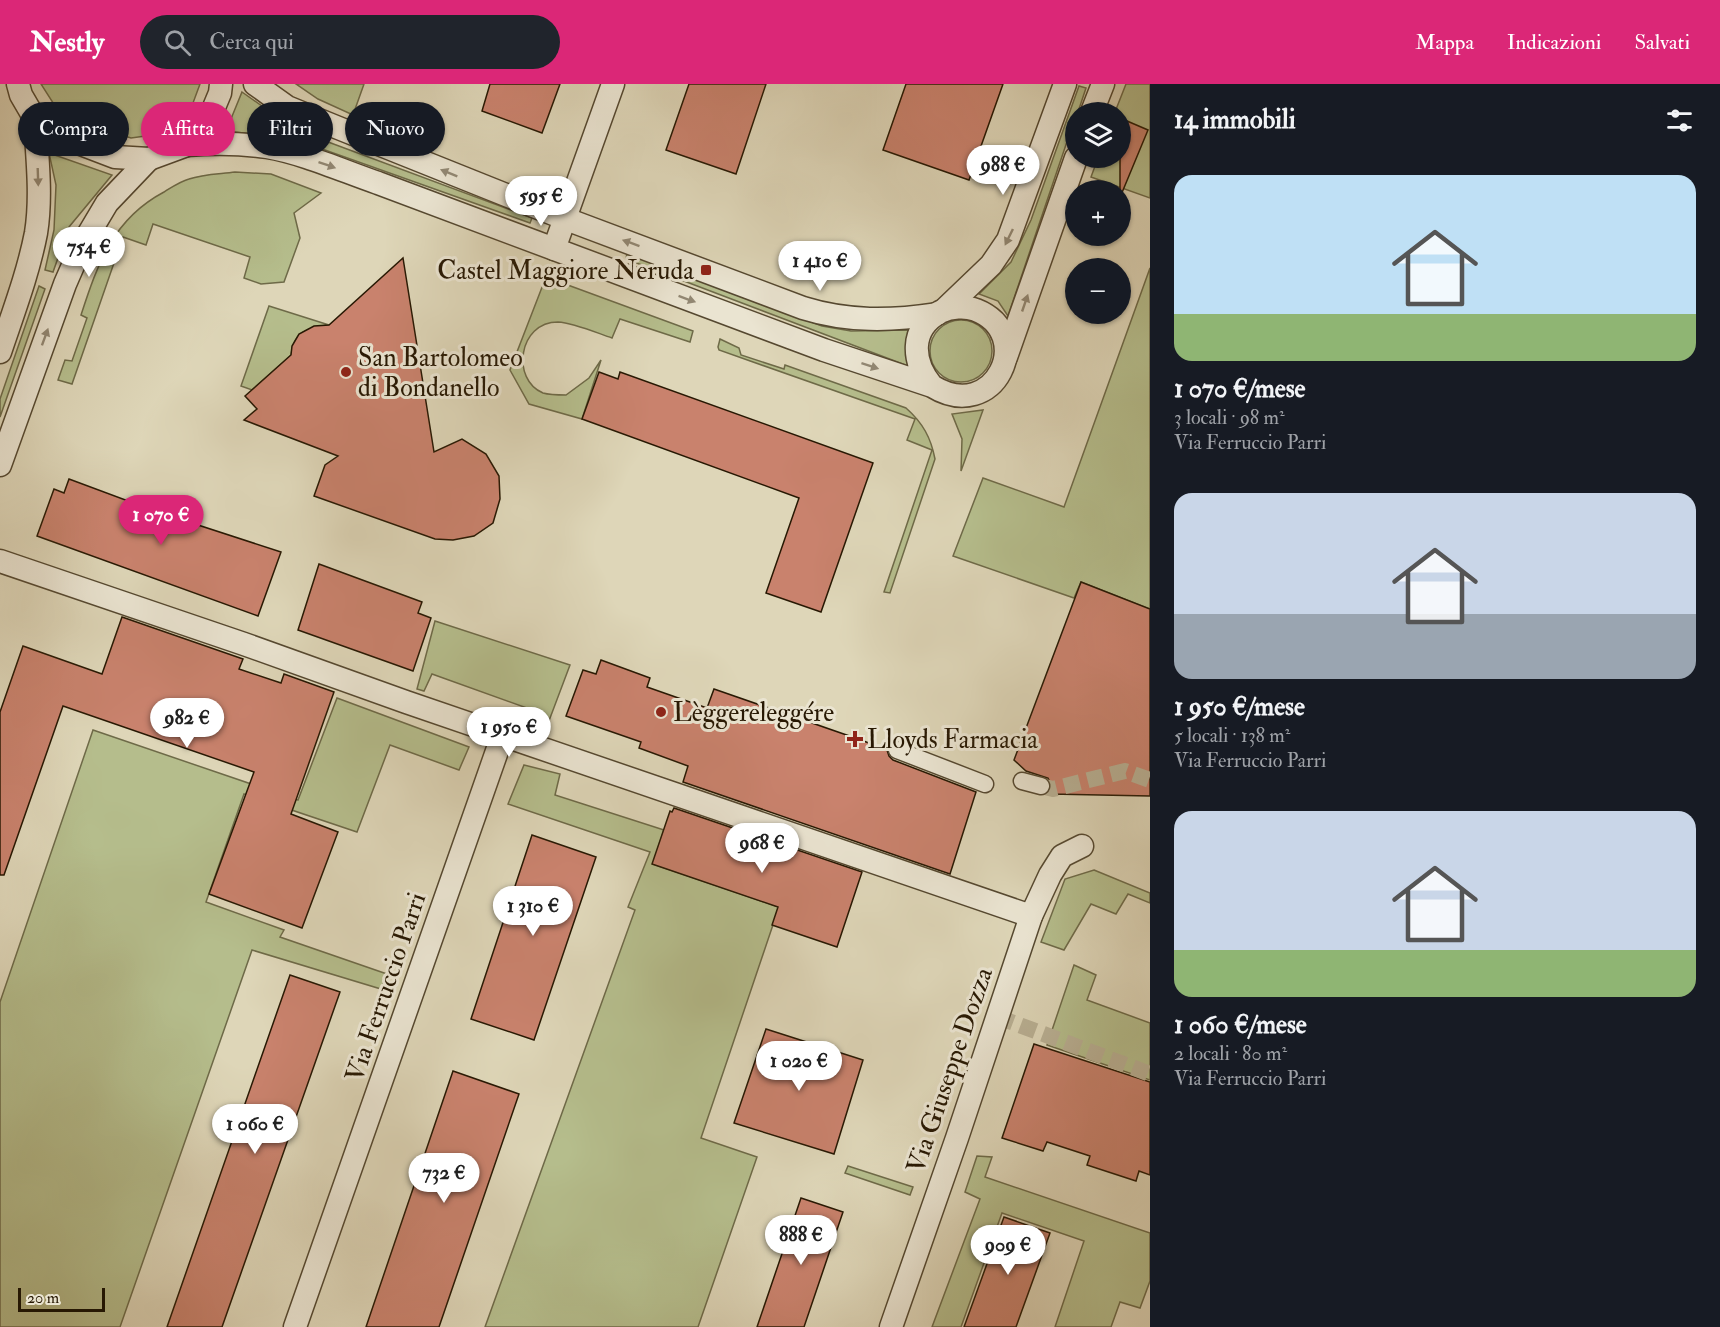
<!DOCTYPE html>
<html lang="it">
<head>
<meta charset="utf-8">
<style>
  :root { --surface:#171b24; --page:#20242c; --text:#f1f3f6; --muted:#9ea1a6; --accent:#db2777 }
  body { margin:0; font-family:"IM FELL Double Pica",serif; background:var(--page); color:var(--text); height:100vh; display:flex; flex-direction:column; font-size:22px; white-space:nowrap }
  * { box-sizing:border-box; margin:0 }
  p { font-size:20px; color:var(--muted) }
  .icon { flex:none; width:33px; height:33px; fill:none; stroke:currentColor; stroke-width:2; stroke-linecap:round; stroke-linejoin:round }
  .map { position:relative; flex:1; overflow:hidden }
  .sheet { display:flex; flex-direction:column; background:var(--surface); width:570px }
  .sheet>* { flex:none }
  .top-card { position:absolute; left:18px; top:18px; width:570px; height:54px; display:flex; gap:12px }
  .controls { position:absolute; left:1065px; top:18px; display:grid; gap:12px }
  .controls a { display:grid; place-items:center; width:66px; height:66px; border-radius:50%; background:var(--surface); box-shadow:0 2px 4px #0004; font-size:30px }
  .scale { position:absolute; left:18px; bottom:15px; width:87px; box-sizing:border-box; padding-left:6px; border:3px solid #271803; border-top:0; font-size:16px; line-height:21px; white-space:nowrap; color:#271803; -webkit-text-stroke:4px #eae4d1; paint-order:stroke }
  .price { position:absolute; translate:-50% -51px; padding:0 14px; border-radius:21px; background:#fff; color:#222; font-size:20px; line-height:39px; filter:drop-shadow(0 2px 3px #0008) }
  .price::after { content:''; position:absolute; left:50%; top:36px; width:18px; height:14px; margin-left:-9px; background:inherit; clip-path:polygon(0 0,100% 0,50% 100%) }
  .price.on { background:var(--accent); color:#fff }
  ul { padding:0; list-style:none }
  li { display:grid; align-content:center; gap:12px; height:318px; padding:0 24px }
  li span { display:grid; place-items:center; height:186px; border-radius:18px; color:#555 }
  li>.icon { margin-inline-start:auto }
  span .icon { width:108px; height:108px; fill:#fffc; stroke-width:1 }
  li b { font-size:26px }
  h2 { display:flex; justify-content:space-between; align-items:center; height:72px; padding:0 24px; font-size:26px }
  .pill { padding:0 21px; border-radius:27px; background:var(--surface); box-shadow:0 2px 4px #0004; font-size:21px; line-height:54px }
  .pill.on { background:var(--accent); color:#fff }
  header { display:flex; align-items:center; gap:36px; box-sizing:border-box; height:84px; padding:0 30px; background:var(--accent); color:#fff }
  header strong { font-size:28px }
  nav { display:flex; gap:33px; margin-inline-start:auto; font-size:21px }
  .search { width:420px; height:54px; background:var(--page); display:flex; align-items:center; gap:15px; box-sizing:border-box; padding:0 21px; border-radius:33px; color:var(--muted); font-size:22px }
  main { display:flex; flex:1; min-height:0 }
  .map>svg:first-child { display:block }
  .green { fill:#b5bd8c; stroke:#6e6a48; stroke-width:1.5 }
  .building { fill:#c9826d; stroke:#271803; stroke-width:1.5 }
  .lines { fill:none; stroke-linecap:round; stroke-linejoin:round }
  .pedestrian-tunnel { stroke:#b9b094; stroke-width:16; stroke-dasharray:16 8; stroke-linecap:butt }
  .pedestrian-casing { stroke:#554830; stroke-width:19 }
  .minor-casing { stroke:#554830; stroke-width:25 }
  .pedestrian { stroke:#eae4d1; stroke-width:16 }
  .minor { stroke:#eae4d1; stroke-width:22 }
  .oneway { fill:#928874 }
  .poi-dot { fill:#8f2418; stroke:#eae4d1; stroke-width:2 }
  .labels { text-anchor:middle; stroke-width:6; stroke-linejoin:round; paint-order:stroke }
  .poi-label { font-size:26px; fill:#271803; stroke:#eae4d1; text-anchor:start }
  .street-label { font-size:26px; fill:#271803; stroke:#eae4d1 }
</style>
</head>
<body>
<header>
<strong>Nestly</strong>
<div class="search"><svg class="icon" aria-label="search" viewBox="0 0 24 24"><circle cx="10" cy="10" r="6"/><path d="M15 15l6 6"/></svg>Cerca qui</div>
<nav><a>Mappa</a><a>Indicazioni</a><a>Salvati</a></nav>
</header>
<main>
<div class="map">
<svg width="1150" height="1243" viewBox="0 0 1150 1243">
  <rect width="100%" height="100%" fill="#ded6b8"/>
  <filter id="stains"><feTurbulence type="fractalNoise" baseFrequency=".00333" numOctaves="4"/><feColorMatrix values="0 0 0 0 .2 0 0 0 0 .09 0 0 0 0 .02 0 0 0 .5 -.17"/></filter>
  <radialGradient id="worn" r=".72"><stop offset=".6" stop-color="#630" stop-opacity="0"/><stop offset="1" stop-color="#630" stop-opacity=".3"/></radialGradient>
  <g class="green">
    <path d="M41,0h159l-7,19 -11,15 -22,16 -29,4 -46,-14 -30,-18z"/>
    <path d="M296,0h68l-11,31 -35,-16z"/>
    <path d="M1126,0h24v114l-59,-21 7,-19h22v-46h-5z"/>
    <path d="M1079,2l7,2 -8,24h-2l-1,6 -67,198 -10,-15 -19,-7 32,-32 20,-42z"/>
    <path d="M242,8l54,38 236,88 -2,5 -236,-84 -68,-8z"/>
    <path d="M49,69l63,22 -43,52 -16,45 -8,-2 9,-40 2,-45z"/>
    <path d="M235,88l36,2 50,19 -27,20 6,25 -16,44 -23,2 -17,-6 6,-21 -97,-33 -7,21 -23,-8 -51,147 -14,-4 7,-20 7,1 15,-43 -6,-3c17,-52 32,-96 83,-123 8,-5 17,-11 25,-13 14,-5 31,-5 46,-7z"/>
    <path d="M627,169l195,73 29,5 58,-1 -3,17 2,19 -282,-107z"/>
    <path d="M1150,184v341l-69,-27 -7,16 -121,-42 30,-78 81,29z"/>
    <path d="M546,193l147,54 -3,11 -70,-23 -8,19c-15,-5 -38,-15 -54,-16 -40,0 -47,58 -15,71 7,2 16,2 23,2l23,-17 12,-18 -19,59 -53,-15 -19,-34z"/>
    <path d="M39,202l6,3 -45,128v-18z"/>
    <path d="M269,222l60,19c-21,2 -36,7 -38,30l-39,35 -11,-4z"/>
    <circle cx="961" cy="267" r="31"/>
    <path d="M720,255l19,9 2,7 43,14 1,-4 121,43c17,15 25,30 29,51l-45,134 -6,-1 48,-142 -25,-10 8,-21 -196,-69 -1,-3z"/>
    <path d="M983,326l-22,61 1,-32 -10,-25z"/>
    <path d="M435,537l135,44 -26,69 -11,-4 5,-18 -106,-38 -8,17 -7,-2z"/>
    <path d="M337,614l132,49 -10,23 -69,-25 -33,87 -113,-38 -38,108 78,28 -4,7 107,37 -6,15 -129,-39 -132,377h-120v-325l93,-272 205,70z"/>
    <path d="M524,681l36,9 -5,21 109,35 -11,34 126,43 -78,231 56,19 -59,170h-213l150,-417 -7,-3 22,-55 -142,-48z"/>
    <path d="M1094,786l56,23v10l-22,-9 -12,20 -25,-10 -27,46 -23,-8 24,-63z"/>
    <path d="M1074,881l22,10 -9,25 63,23v57l-103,-35z"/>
    <path d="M977,1072l15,1 -7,20 165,56v48l-10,27 -20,-6 -9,25h-56l29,-86 -82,-28 -41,114h-29l48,-128 -15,-7z"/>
    <path d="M848,1082l65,21 -3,8 -65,-22z"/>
  </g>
  <g class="building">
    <path d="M490,0h70l-18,49 -60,-22z"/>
    <path d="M689,0h77l-30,90 -70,-24z"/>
    <path d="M906,0h97l-34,96 -86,-30z"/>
    <path d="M1120,34l28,12 -27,65h-1z"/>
    <path d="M403,174l31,194 28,-13 24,15 13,22 1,23 -7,24 -19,13 -21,4 -18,-1 -121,-43 11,-31 13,-9 -94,-36 13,-11 -12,-13 46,-41 1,-9 7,-12 15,-8 15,-1z"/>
    <path d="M599,288l19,7 2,-7 253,91 -52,149 -55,-19 33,-95 -217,-79z"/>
    <path d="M69,395l86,32 126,41 -23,64 -221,-80 17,-47 10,4z"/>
    <path d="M319,480l103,38 -4,11 13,5 -18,53 -115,-41z"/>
    <path d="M1081,498l69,27v187l-100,-2 -1,-1 2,-9 -3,-6 -22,-7 -12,-11z"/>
    <path d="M122,533l121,42 -4,10 42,14 3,-9 50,18 -43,122 47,18 -36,96 -93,-34 45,-122 -191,-66 -59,169h-4v-163l23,-66 79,28z"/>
    <path d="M601,576l49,18 -3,9 60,21 7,-19 147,51 26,10 2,6 4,4 83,32 -26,82 -267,-92 5,-16 -49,-18 2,-6 -75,-26 17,-46 13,4z"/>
    <path d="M674,724l188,64 -25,75 -65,-22 6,-18 -126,-43 18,-53 2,1z"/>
    <path d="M532,751l64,22 -62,183 -63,-21z"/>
    <path d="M290,891l50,17 -118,335h-55z"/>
    <path d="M766,945l97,31 -29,94 -100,-31z"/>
    <path d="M1034,960l116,38v93l-11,-4 -3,10 -49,-16 3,-9 -43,-14 -4,9 -41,-13z"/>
    <path d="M453,987l66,23 -80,233h-73z"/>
    <path d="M801,1114l42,14 -39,115h-47z"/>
    <path d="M1004,1133l46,16 -34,94h-52z"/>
  </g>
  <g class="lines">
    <g class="pedestrian-tunnel">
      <path d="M1041,702l12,3 72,-18 25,9"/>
      <path d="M998,933l152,57"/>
    </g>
    <defs>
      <g id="pedestrian">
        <path d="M897,666l88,34"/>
        <path d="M1022,697l19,5"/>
      </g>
      <g id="minor">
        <path d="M18,0l3,11 14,24 25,17 55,21 34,2 38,-14 23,-28 10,-24 1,-9"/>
        <path d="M255,0l32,23 49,20 230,92 237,89c45,14 88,13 134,6"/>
        <path d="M1092,28l11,-28"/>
        <path d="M187,61c27,-2 53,-2 80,2 36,6 76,24 111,36l446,167 108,36c63,39 105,-52 44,-76 -11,-4 -25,-3 -36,2 -31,17 -28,50 -8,74"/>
        <path d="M554,165l59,-165"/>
        <path d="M944,226l47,-45 17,-25 57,-156"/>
        <path d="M0,268c13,-39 28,-78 36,-119 6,-37 1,-77 -1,-114"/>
        <path d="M1006,273l70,-199"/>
        <path d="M0,381l65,-181 17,-39 25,-42 42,-44"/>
        <path d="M0,477l244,83 162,58 625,214"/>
        <path d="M295,1243l208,-593"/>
        <path d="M891,1243l66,-189 74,-222 19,-41 12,-19 20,-10"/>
      </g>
    </defs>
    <use href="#pedestrian" class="pedestrian-casing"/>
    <use href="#minor" class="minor-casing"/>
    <use href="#pedestrian" class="pedestrian"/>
    <use href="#minor" class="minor"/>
  </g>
  <defs><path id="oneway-solid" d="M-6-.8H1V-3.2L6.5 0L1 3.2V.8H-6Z" transform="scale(1.5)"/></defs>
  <g class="oneway">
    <use href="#oneway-solid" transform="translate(327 81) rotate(19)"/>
    <use href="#oneway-solid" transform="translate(449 89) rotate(-158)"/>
    <use href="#oneway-solid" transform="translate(38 93) rotate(88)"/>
    <use href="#oneway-solid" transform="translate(1009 153) rotate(116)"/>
    <use href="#oneway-solid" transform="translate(631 159) rotate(-160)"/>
    <use href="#oneway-solid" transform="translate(687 215) rotate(20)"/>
    <use href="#oneway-solid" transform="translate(1025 219) rotate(-71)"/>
    <use href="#oneway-solid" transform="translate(45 253) rotate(-70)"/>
    <use href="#oneway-solid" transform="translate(870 282) rotate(18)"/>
  </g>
  <g class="poi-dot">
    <rect x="700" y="180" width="12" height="12" rx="3"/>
    <circle cx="346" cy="288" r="6"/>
    <circle cx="661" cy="628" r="6"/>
    <path d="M852 646h6v6h6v6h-6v6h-6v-6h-6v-6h6z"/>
  </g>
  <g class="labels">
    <g class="poi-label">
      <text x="694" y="195" text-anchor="end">Castel Maggiore Neruda</text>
      <text x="358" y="282">San Bartolomeo<tspan x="358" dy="30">di Bondanello</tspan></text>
      <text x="673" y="637">Lèggereleggére</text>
      <text x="867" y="664">Lloyds Farmacia</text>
    </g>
    <g class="street-label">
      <text transform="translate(385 903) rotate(-71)" y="9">Via Ferruccio Parri</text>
      <text transform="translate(949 986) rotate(-71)" y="9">Via Giuseppe Dozza</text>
    </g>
  </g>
  <rect width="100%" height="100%" filter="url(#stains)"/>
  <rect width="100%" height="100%" fill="url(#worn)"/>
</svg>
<div class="controls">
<a><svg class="icon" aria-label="layers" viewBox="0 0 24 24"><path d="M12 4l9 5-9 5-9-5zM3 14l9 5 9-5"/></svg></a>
<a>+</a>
<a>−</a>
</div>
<div class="scale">20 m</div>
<b class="price" style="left:1003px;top:112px">988 €</b>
<b class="price" style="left:541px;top:143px">595 €</b>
<b class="price" style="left:89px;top:194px">754 €</b>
<b class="price" style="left:820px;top:208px">1 410 €</b>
<b class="price on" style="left:161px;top:462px">1 070 €</b>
<b class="price" style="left:187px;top:665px">982 €</b>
<b class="price" style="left:509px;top:674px">1 950 €</b>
<b class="price" style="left:762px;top:790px">968 €</b>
<b class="price" style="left:533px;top:853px">1 310 €</b>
<b class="price" style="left:799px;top:1008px">1 020 €</b>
<b class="price" style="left:255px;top:1071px">1 060 €</b>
<b class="price" style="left:444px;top:1120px">732 €</b>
<b class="price" style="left:801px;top:1182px">888 €</b>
<b class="price" style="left:1008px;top:1192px">909 €</b>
<div class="top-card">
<a class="pill">Compra</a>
<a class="pill on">Affitta</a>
<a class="pill">Filtri</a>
<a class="pill">Nuovo</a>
</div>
</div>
<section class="sheet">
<h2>14 immobili<svg class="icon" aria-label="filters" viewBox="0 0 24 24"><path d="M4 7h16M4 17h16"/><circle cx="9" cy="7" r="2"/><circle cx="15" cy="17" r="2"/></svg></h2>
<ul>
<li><span style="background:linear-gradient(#bfe0f5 75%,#8fb573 0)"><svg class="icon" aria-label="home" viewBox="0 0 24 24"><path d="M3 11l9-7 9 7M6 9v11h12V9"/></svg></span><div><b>1 070 €/mese</b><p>3 locali · 98 m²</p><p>Via Ferruccio Parri</p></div></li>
<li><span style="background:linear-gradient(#c9d6e8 65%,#9aa5b1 0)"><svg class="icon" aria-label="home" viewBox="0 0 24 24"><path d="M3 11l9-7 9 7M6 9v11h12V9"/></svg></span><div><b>1 950 €/mese</b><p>5 locali · 138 m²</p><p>Via Ferruccio Parri</p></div></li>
<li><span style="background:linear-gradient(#c9d6e8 75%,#8fb573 0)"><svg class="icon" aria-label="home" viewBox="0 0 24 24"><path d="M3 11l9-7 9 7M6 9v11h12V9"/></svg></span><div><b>1 060 €/mese</b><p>2 locali · 80 m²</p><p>Via Ferruccio Parri</p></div></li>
</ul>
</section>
</main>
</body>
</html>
